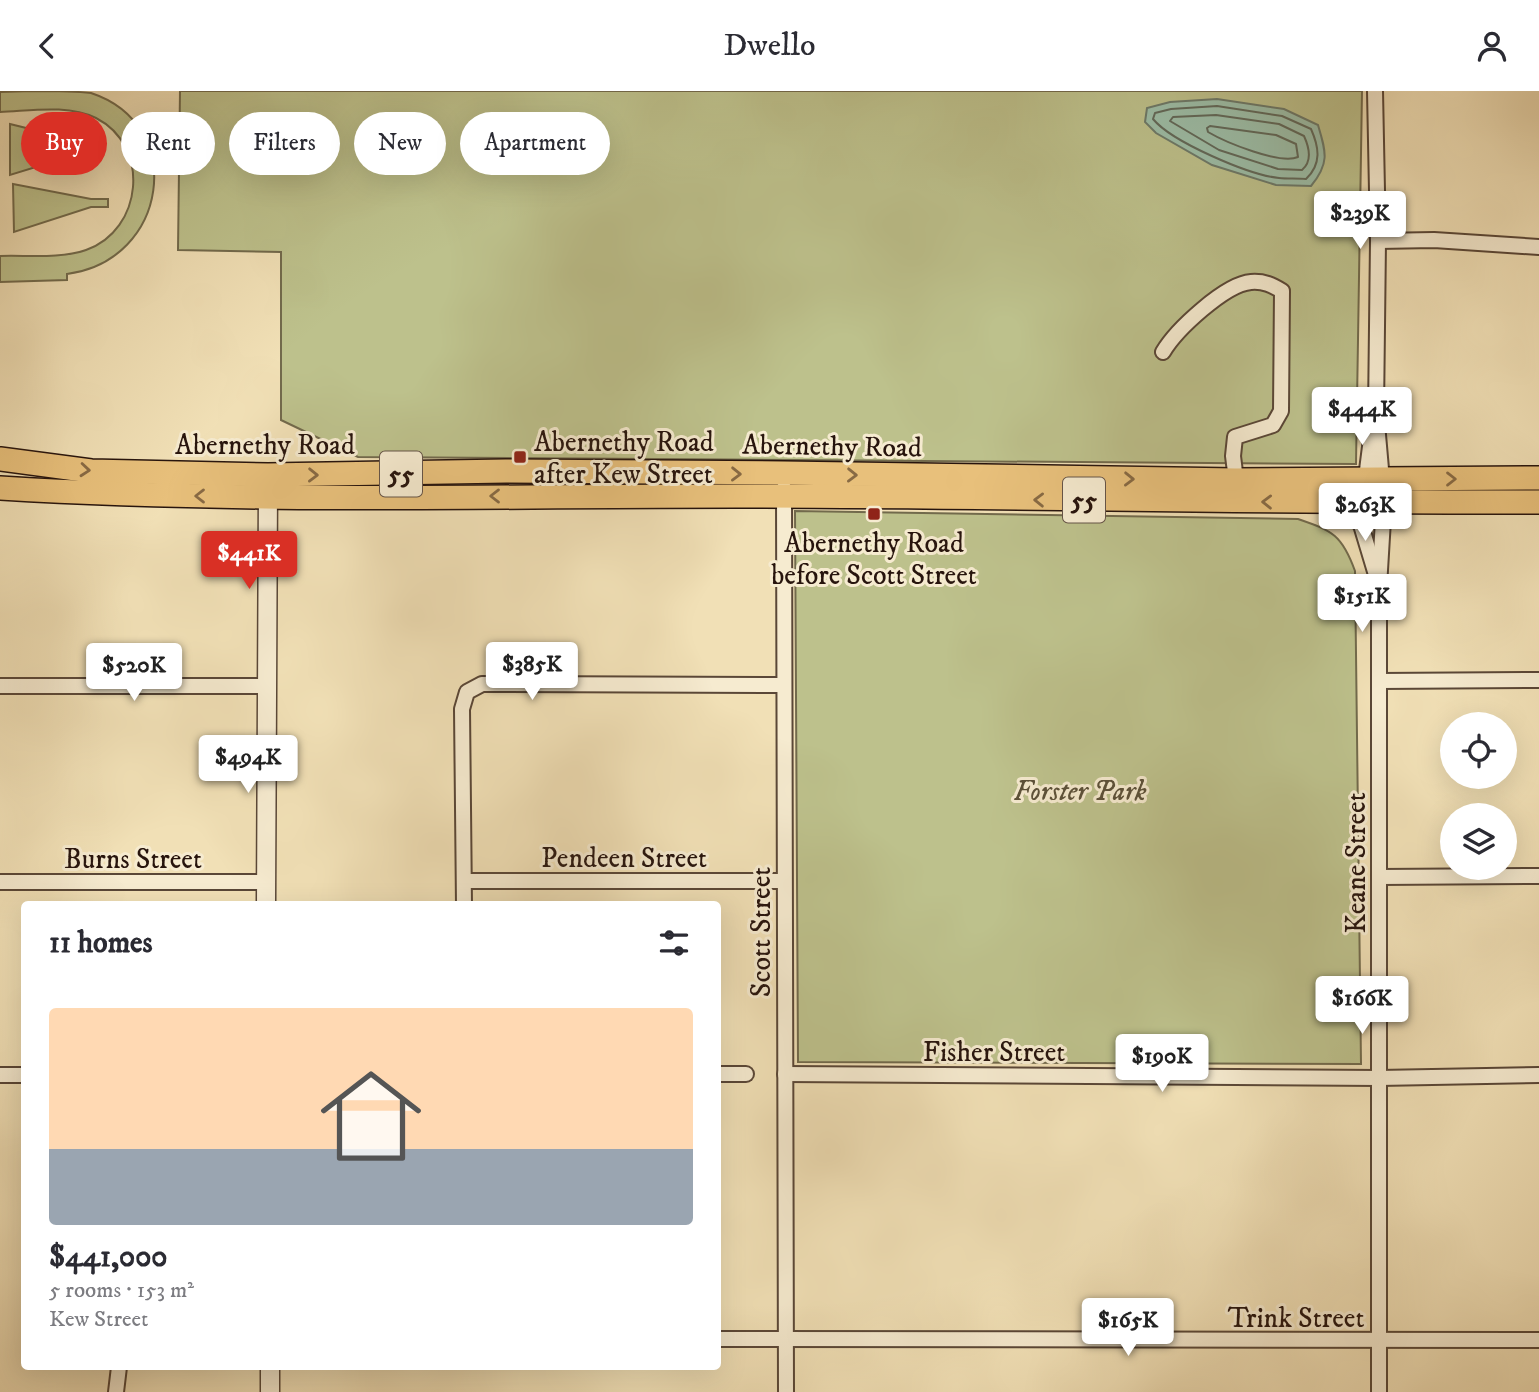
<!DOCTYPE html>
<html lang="en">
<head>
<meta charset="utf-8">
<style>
  :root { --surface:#fff; --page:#f7f7f7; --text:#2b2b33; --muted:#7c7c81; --line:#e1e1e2; --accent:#d93025 }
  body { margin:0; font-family:"IM FELL DW Pica",serif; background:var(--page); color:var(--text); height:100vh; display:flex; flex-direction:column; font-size:26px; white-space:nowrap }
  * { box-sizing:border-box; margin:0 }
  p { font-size:23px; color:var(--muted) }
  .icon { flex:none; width:38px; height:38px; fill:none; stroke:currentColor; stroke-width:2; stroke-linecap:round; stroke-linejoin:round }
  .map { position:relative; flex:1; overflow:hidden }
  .sheet { position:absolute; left:21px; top:810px; width:700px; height:469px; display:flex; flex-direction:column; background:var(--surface); border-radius:7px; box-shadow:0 7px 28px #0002 }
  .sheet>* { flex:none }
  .guide { position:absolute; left:21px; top:21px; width:700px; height:63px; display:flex; gap:14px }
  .buttons { position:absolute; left:1440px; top:621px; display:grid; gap:14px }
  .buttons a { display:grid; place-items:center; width:77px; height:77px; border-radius:50%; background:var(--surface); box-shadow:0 7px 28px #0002; font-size:35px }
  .price { position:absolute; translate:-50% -60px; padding:0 16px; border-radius:7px; background:#fff; color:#222; font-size:23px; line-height:46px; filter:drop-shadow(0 2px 4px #0008) }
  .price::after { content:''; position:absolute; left:50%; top:42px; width:21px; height:16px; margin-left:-10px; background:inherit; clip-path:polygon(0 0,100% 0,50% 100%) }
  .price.on { background:var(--accent); color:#fff }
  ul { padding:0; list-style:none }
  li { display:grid; align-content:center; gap:14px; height:371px; padding:0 28px }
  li+li { border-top:2px solid var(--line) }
  li span { display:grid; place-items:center; height:217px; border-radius:7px; color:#555 }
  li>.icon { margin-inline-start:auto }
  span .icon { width:126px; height:126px; fill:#fffc; stroke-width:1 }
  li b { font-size:30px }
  h2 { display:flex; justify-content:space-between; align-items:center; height:84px; padding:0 28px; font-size:30px }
  .pill { padding:0 24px; border-radius:32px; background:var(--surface); box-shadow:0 7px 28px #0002; font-size:24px; line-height:63px }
  .pill.on { background:var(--accent); color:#fff }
  header { display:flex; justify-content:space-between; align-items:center; height:91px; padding:0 28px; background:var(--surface); font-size:32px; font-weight:600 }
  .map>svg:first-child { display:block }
  .green { fill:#bdc18c; stroke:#726a4c; stroke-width:2 }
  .water { fill:#9cbea8; stroke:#6d7a6a; stroke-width:2 }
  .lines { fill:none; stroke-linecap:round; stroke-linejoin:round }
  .shore { stroke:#62695a; stroke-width:2 }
  .minor-casing { stroke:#5a4737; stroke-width:18 }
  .tertiary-casing { stroke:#5a4737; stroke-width:21 }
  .primary-casing { stroke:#27140d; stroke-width:26 }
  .minor { stroke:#f6ebd0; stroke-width:14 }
  .tertiary { stroke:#f6ebd0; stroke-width:18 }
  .primary { stroke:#e8c07b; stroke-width:23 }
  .oneway { stroke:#886a44 }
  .poi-dot { fill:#8f2418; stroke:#f6ebd0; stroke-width:2.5 }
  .labels { text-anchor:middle; stroke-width:6; stroke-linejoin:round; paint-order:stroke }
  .shield { fill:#f6ebd0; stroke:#655448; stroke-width:2 }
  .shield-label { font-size:26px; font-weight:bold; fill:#27140d }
  .poi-label { font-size:28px; fill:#27140d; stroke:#f6ebd0; text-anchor:start }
  .street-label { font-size:28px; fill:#27140d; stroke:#f6ebd0 }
  .park-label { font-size:28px; font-style:italic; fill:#5c5139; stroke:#f6ebd0 }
</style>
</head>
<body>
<header><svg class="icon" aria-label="back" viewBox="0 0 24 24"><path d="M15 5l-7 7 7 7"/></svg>Dwello<svg class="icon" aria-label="person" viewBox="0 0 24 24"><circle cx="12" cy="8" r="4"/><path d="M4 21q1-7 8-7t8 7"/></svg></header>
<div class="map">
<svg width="1539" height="1301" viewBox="0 0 1539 1301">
  <rect width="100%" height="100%" fill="#f1e0b6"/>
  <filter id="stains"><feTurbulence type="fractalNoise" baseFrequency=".00286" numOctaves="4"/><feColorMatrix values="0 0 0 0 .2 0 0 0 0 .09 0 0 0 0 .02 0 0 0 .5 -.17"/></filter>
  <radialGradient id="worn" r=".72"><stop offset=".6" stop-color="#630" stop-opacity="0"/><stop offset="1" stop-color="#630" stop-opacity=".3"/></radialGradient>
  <g class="green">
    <path d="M32,0c19,0 41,0 59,2 97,32 77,168 -24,181v6l-67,2v-26c27,-1 60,3 86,-6 57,-20 65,-104 10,-132 -29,-14 -66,-7 -96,-6v-20z"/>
    <path d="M180,0h1182l-6,373 -998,-7 -77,-37v-168l-103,-2z"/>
    <path d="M10,33l77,19 14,-1v8l-13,1 -78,24z"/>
    <path d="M13,93l78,15h17v8h-17l-77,25z"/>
    <path d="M795,420l503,8c35,12 44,16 57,52l6,493 -563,-2z"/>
  </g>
  <path class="water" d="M1217,8l67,10 34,16c8,27 12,38 -7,61l-35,-1 -64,-20 -56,-32 -11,-11 2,-14 23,-6z"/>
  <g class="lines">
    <g class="shore">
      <path d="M1217,15l65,10 29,13c8,18 11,35 -5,50 -9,-1 -18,0 -27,-1 -30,-3 -107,-36 -126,-59l2,-6 16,-4z"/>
      <path d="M1216,24l63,9 25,12c5,11 9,25 -2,34l-24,-1 -59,-19 -49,-29 3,-4z"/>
      <path d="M1210,35l66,9 20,9 2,13c-18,8 -73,-15 -90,-25l-1,-4z"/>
    </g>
    <defs>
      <g id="minor">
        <path d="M1375,0l3,150 -2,171 8,91 -5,84v805"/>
        <path d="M1378,150l56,-1 105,7"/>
        <path d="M1163,261c13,-22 62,-68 88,-70 13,-1 21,3 31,9l-1,120 -8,14 -38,12 -2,19 3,24"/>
        <path d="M1365,395l7,-55"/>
        <path d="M784,397l2,904"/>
        <path d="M1340,412l21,22 15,50"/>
        <path d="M1379,590l160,-1"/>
        <path d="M0,595h268"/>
        <path d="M1379,786l160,-1"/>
        <path d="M464,790h320"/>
        <path d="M0,791h266"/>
        <path d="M464,814l-2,-196 5,-17 15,-8 302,1"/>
        <path d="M718,983h28"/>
        <path d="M785,983l594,4 160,-3"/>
        <path d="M0,984h24"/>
        <path d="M718,1248l821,1"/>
        <path d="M116,1301l3,-25"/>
      </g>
      <g id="tertiary">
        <path d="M266,814l2,-420"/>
        <path d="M270,1276v25"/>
      </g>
      <g id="primary">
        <path d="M0,368l91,12 177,4 238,-4 278,2 452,7 303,-2"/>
        <path d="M0,397c244,15 490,8 735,8 268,0 536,7 804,6"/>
      </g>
    </defs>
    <use href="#minor" class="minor-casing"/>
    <use href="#tertiary" class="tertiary-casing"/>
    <use href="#primary" class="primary-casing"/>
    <use href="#minor" class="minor"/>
    <use href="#tertiary" class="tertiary"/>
    <use href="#primary" class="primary"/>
  </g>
  <defs><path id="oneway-chevron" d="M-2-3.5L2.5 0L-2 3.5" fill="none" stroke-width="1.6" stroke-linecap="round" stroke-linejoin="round" transform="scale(1.75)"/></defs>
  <g class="oneway">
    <use href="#oneway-chevron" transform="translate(85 379) rotate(5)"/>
    <use href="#oneway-chevron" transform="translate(736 383) rotate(1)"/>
    <use href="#oneway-chevron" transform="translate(313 384) rotate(1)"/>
    <use href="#oneway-chevron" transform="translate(852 384) rotate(1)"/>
    <use href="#oneway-chevron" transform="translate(1129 388) rotate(1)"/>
    <use href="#oneway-chevron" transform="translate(1451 388)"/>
    <use href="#oneway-chevron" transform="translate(200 405) rotate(-180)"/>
    <use href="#oneway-chevron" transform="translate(495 405) rotate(180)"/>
    <use href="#oneway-chevron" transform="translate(1039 409) rotate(-179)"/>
    <use href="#oneway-chevron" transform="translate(1267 411) rotate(-179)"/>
  </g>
  <g class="poi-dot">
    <rect x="513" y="359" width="14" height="14" rx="3.5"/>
    <rect x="867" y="416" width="14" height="14" rx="3.5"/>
  </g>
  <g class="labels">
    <g class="shield">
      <rect x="380" y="360.5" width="42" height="45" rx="5"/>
      <rect x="1063" y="386.5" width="42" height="45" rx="5"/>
    </g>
    <g class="shield-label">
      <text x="401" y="392">55</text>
      <text x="1084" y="418">55</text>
    </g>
    <g class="poi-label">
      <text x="534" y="360">Abernethy Road<tspan x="534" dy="32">after Kew Street</tspan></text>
      <text x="874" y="461" text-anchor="middle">Abernethy Road<tspan x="874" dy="32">before Scott Street</tspan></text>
    </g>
    <g class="street-label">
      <text x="265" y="363">Abernethy Road</text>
      <text transform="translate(832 354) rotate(1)" y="10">Abernethy Road</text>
      <text x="624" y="776">Pendeen Street</text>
      <text x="133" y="777">Burns Street</text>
      <text transform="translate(1355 772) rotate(-90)" y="10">Keane Street</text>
      <text transform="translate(760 841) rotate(-90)" y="10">Scott Street</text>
      <text x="994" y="970">Fisher Street</text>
      <text x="1296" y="1236">Trink Street</text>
    </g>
    <g class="park-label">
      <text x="1080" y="709">Forster Park</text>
    </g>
  </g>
  <rect width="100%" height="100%" filter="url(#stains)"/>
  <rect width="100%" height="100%" fill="url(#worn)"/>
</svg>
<div class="buttons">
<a><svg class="icon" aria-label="locate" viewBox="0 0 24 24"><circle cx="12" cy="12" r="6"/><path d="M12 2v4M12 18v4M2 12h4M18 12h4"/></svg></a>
<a><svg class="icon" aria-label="layers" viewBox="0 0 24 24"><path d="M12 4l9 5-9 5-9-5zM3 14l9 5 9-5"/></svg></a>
</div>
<b class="price" style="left:1360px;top:160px">$239K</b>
<b class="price" style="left:1362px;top:356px">$444K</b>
<b class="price" style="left:1365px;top:452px">$263K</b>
<b class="price on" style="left:249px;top:500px">$441K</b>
<b class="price" style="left:1362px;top:543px">$151K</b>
<b class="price" style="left:532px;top:611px">$385K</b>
<b class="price" style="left:134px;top:612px">$520K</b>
<b class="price" style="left:248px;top:704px">$494K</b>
<b class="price" style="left:1362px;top:945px">$166K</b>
<b class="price" style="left:1162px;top:1003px">$190K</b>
<b class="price" style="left:1128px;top:1267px">$165K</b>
<div class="guide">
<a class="pill on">Buy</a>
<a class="pill">Rent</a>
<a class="pill">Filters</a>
<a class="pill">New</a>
<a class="pill">Apartment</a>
</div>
<section class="sheet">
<h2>11 homes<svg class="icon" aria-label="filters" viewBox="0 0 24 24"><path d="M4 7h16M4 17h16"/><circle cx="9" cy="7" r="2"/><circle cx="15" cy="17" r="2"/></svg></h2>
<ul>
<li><span style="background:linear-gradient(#ffd9b3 65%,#9aa5b1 0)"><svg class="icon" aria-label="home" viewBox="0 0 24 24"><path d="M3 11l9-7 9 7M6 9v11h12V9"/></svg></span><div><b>$441,000</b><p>5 rooms · 153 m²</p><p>Kew Street</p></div></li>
</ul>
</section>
</div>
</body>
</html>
